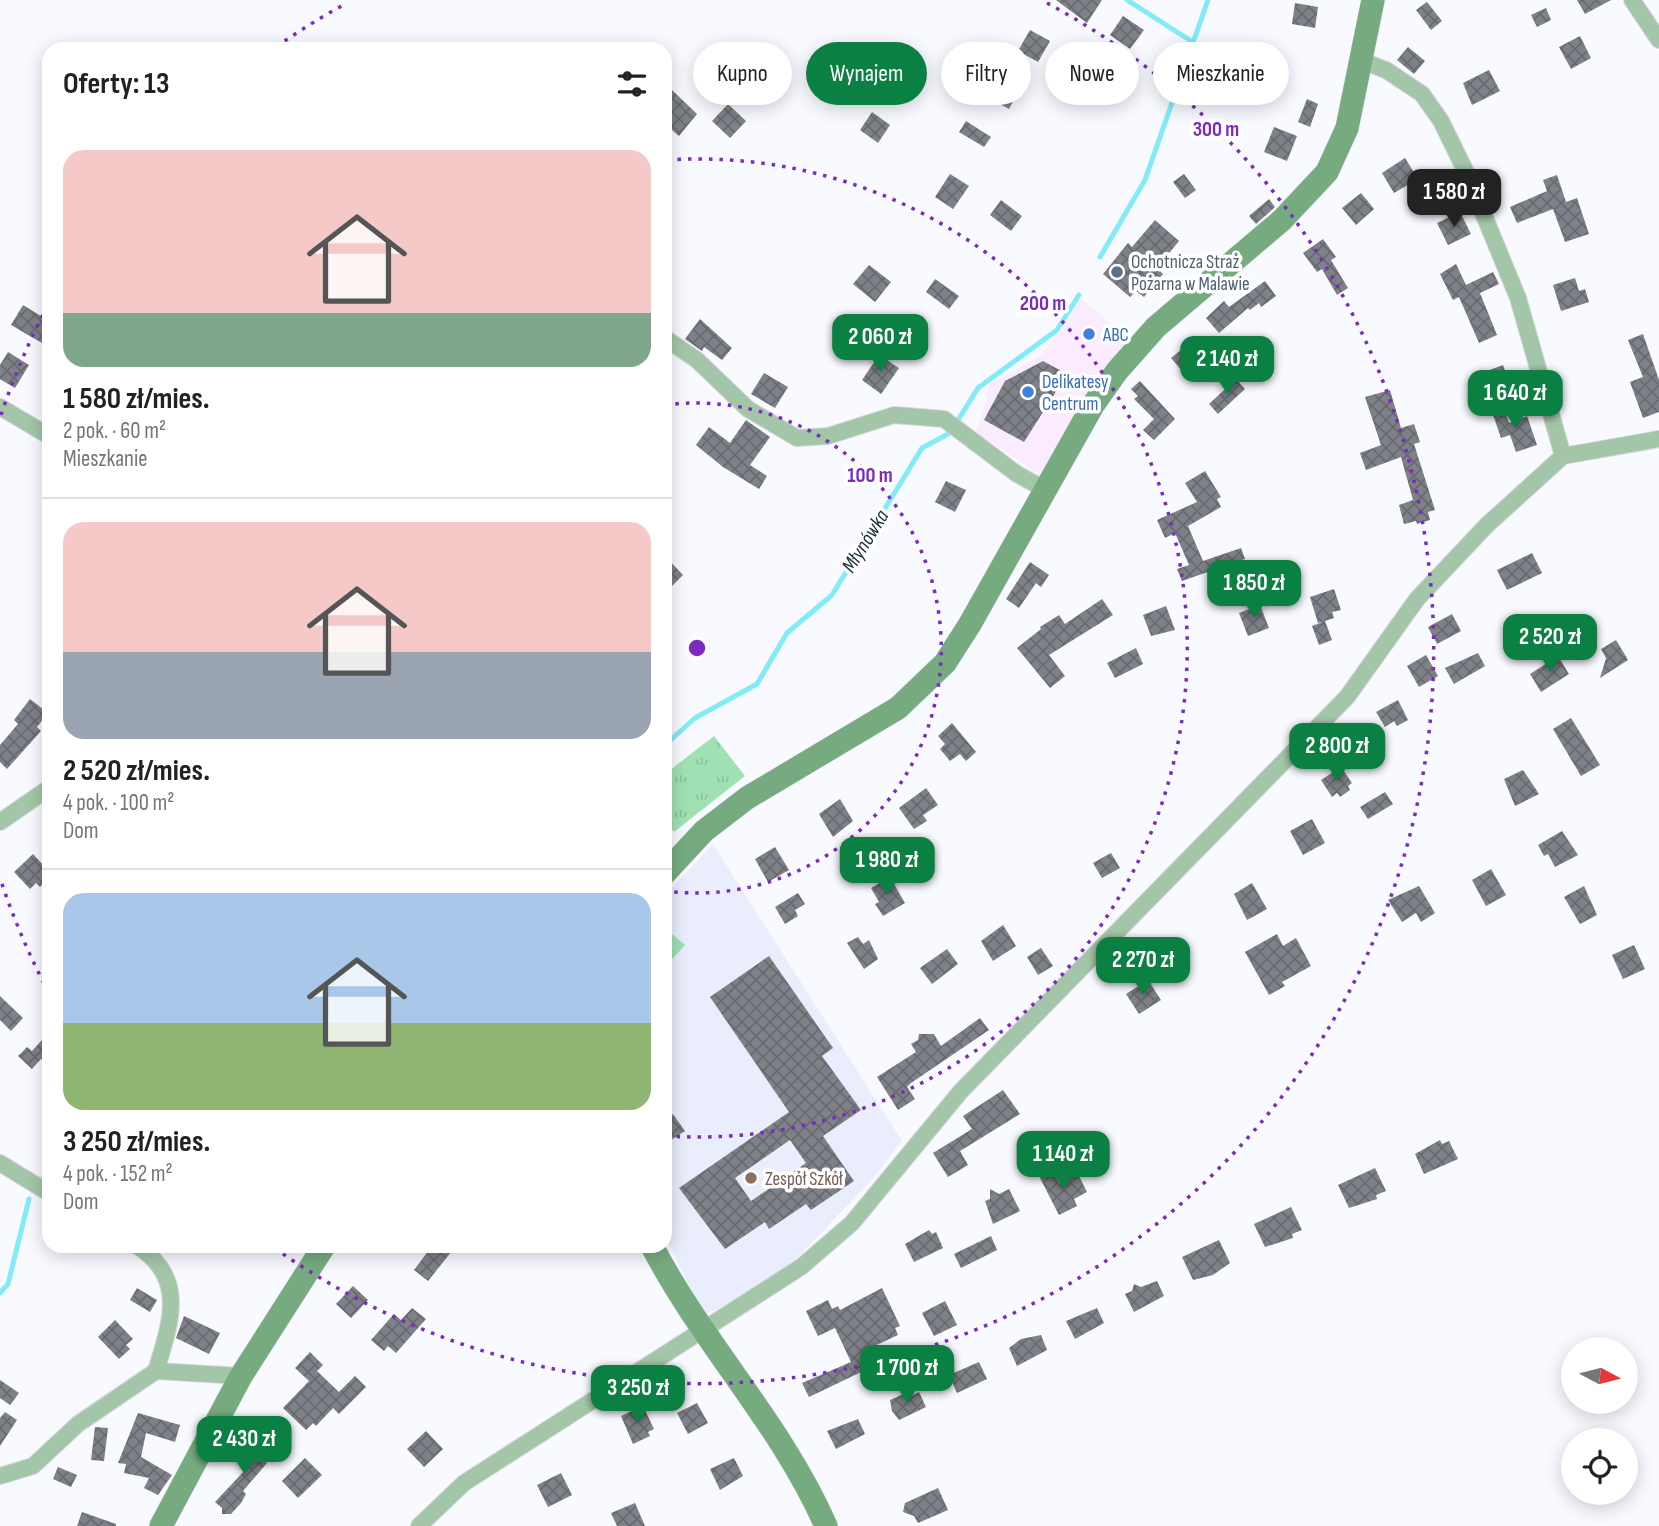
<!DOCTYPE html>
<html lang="pl">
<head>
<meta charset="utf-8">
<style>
  :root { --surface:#fff; --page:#f6f6f6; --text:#222; --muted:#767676; --line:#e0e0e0; --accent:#0b8043 }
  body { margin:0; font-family:"Sofia Sans Condensed",sans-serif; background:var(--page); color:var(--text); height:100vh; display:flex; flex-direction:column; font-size:26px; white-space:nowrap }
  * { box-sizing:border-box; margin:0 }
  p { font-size:23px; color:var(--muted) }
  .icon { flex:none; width:38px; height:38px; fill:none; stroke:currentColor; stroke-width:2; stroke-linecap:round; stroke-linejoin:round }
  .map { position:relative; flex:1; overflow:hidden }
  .panel { position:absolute; left:42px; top:42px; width:630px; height:1211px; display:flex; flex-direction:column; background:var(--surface); border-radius:21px; box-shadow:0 4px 18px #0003 }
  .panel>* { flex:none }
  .top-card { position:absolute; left:693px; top:42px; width:665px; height:63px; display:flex; gap:14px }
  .needle { width:46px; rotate:97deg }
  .buttons { position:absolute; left:1561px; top:1337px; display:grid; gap:14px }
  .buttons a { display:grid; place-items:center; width:77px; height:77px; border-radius:50%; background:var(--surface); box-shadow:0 4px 18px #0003; font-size:35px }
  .price { position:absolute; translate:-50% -60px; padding:0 16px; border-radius:14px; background:var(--accent); color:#fff; font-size:23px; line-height:46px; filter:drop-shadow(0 2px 4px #0008) }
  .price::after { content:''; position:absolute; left:50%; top:42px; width:21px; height:16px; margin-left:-10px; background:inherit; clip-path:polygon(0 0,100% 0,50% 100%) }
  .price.active { background:#222; color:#fff }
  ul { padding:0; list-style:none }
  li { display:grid; align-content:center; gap:14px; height:371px; padding:0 21px }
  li+li { border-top:2px solid var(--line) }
  li span { display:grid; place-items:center; height:217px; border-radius:21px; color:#555 }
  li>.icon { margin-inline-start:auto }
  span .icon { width:126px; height:126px; fill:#fffc; stroke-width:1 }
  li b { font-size:30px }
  h2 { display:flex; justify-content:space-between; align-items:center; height:84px; padding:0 21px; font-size:30px }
  .pill { padding:0 24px; border-radius:32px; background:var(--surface); box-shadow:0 4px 18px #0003; font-size:24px; line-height:63px }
  .pill.active { background:var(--accent); color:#fff }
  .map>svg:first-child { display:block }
  .commercial { fill:#faebfe }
  .built { fill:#eaeefc }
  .grass { fill:url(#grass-tufts) }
  .pitch { fill:#a0e1b4 }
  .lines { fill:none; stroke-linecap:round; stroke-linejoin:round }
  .stream { stroke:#81ebfa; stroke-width:5 }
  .building { fill:url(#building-cross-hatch); fill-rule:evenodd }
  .street-casing { stroke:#d5d6db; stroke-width:18 }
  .secondary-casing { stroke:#d5d6db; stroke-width:24 }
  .street { stroke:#a3c6a8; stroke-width:16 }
  .secondary { stroke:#76ab7f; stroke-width:23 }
  .ring { fill:none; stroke:#7b2cbf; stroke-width:3.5; stroke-dasharray:3.5 7 }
  .service-dot { fill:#5c6f8a; stroke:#fff; stroke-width:2.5 }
  .shop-dot { fill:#3f7fe0; stroke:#fff; stroke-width:2.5 }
  .education-dot { fill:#8d6e63; stroke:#fff; stroke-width:2.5 }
  .labels { text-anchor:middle; stroke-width:7; stroke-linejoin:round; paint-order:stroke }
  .service-label { font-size:19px; fill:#4e5e75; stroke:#fff; text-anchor:start }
  .shop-label { font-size:19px; fill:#366cbe; stroke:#fff; text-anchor:start }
  .education-label { font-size:19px; fill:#785e54; stroke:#fff; text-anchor:start }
  .water-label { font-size:21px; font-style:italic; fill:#193235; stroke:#fff }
  .centre { fill:#7b2cbf; stroke:#fff; stroke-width:3.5 }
  .ring-label { font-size:21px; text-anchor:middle; font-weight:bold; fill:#7b2cbf; stroke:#fff; stroke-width:7; stroke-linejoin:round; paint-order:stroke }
</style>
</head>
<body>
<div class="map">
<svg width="1659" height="1526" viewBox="0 0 1659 1526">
  <defs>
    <pattern id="grass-tufts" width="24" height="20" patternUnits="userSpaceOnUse" patternTransform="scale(1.75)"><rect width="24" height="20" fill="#a0e1b4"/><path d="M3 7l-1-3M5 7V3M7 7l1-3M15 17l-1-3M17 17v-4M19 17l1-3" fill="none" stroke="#8ac29b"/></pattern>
    <pattern id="building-cross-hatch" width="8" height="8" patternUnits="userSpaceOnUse" patternTransform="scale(1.75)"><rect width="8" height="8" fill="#7e8187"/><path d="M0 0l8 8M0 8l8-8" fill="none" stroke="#686a6f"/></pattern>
  </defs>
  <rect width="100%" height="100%" fill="#f9faff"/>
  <path class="commercial" d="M1081,298l48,43 -34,36 -55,98 -64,-43 11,-32 1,-15 53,-30 18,-22z"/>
  <path class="built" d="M713,844l189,297 -32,41 -79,82 -56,37 -27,12 -9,-6 -34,-72v-340z"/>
  <path class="grass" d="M714,736l31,40 -71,56 -9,-11v-47z"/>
  <path class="pitch" d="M665,928l20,17 -20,22z"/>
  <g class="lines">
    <g class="stream">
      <path d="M1127,0l64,41"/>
      <path d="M1100,257l45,-77 63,-180"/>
      <path d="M665,745l30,-27 62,-34 30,-51 45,-38 90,-147 28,-15 28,-45 79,-58 22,-35"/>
      <path d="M40,1182l9,-10"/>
      <path d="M0,1293l8,-9 21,-85"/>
    </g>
  </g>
  <g class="building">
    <path d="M1056,0h46l-15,23z"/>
    <path d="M1577,0h34l-26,14z"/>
    <path d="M1427,2l15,19 -11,9 -15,-20z"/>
    <path d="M1295,3l23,4 -3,21 -23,-4z"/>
    <path d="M1546,8l5,12 -14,7 -6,-12z"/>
    <path d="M1123,16l21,14 -14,19 -20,-14z"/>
    <path d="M1030,30l20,11 -12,21 -20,-11z"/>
    <path d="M1580,36l11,22 -20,11 -12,-22z"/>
    <path d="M1408,47l17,14 -11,13 -17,-14z"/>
    <path d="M1086,57l23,15 -13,20 -19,-12z"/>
    <path d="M1489,70l11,21 -28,14 -9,-22z"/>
    <path d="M1003,76l18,11 -12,22 -20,-11z"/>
    <path d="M672,90l25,24 -18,22 -14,-12v-26z"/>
    <path d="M1307,99l11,5 -8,23 -12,-5z"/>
    <path d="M728,104l18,17 -16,17 -18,-17z"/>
    <path d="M872,112l18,13 -12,18 -18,-13z"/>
    <path d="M966,121l25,16 -7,10 -25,-15z"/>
    <path d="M1274,127l23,9 -10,25 -23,-9z"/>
    <path d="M1405,158l13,21 -24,14 -12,-20z"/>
    <path d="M950,174l19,12 -16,23 -18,-12z"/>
    <path d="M1184,174l12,16 -11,8 -12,-16z"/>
    <path d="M1557,175l9,27 11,-4 12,36 -24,8 -12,-33 -36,14 -7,-16 37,-16 -4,-11z"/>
    <path d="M1361,193l13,16 -18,16 -14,-17z"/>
    <path d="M1269,199l6,8 -19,17 -7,-8z"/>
    <path d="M1001,200l21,16 -11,15 -21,-16z"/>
    <path d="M1460,212l11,22 -23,11 -11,-22z"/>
    <path d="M1155,220l24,21 -22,27 6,6 -19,23 -8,-6 -6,6 -27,-23 25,-31 4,4z"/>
    <path d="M1323,239l13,18 -5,3 17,28 -11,7 -15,-26 -5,3 -14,-19z"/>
    <path d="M1456,264l10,21 27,-13 6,12 -19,9 17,42 -18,8 -20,-46 -6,3 -13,-26z"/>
    <path d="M869,265l22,17 -16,20 -22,-18z"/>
    <path d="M1575,278l4,13 6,-2 4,13 -28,9 -8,-26z"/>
    <path d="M935,279l24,17 -10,13 -23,-17z"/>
    <path d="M1265,281l11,15 -15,11 -2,-4 -9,7 -2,-2 -29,25 -13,-15 18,-17 5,6z"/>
    <path d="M23,305l26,16v11l-7,11 -31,-18z"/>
    <path d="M700,319l32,29 -10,12 -18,-13 -2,4 -17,-12z"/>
    <path d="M1643,334l16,46v32l-16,6 -13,-36 13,-5 -15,-37z"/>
    <path d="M1192,341l12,16 -20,16 -13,-15z"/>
    <path d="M8,352l21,13 -14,23 -15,-9v-14z"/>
    <path d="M879,355l20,13 -18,26 -19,-14z"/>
    <path d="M1043,361l24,13 -43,68 -40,-22 21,-39z"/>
    <path d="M1503,365l9,25 -21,7 -9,-24z"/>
    <path d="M764,373l24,14 -13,21 -24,-14z"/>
    <path d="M1236,379l9,10 -27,25 -9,-10z"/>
    <path d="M1140,381l35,38 -21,21 -11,-10 11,-11 -20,-20 4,-3 -7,-7z"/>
    <path d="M1390,390l11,38 13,-4 6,18 -6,2 21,66 -7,2 2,8 -13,4 -1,-3 -12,3 -5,-19 14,-5 -12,-43 -35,13 -6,-17 21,-8 -16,-48z"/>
    <path d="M1504,408l5,15 18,-7 10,29 -21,7 -6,-17 -9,3 -9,-26z"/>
    <path d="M746,420l24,17 -20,28 17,11 -8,13 -36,-22 -27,-22 13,-18 21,16z"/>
    <path d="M1205,471l16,26 -4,2 4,8 -33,19 15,35 38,-13 4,11 -9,3 5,14 -14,5 -5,-14 -40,14 -5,-12 12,-4 -14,-32 -10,5 -8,-18 40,-18 -12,-19z"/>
    <path d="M946,481l20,9 -11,22 -20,-10z"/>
    <path d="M1532,553l10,20 -35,17 -10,-20z"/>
    <path d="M665,556l18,19 -18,18z"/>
    <path d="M1030,562l19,13 -8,12 -5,-4 -17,25 -13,-9z"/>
    <path d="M1334,589l7,21 -9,2 2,6 -9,3 7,19 -13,5 -7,-19 13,-5 -7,2 -8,-26z"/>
    <path d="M1102,599l11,16 -64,40 16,21 -15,12 -33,-40 24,-19 -1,-2 19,-12 6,9z"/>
    <path d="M1260,605l9,23 -21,8 -9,-23z"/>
    <path d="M1166,606l9,24 -24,6 -8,-21z"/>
    <path d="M1452,614l9,17 -24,13 -9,-17z"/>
    <path d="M1616,640l12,20 -28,18 6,-20 -5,-9z"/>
    <path d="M1136,648l7,16 -28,14 -8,-15z"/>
    <path d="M1478,653l7,13 -31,18 -9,-16z"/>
    <path d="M1426,655l12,21 -19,11 -12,-21z"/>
    <path d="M1558,656l11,18 -28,18 -11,-18z"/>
    <path d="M30,699l18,14 -11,14 4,4 -34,38 -7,-7v-17l18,-21 -4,-4z"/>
    <path d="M1398,700l10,20 -11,6 -3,-5 -9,6 -9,-15z"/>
    <path d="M1571,718l29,47 -19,11 -28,-47z"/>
    <path d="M952,723l24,29 -10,9 -6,-7 -10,7 -10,-12 5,-5 -7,-8z"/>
    <path d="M1341,767l11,16 -4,3 2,4 -10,7 -3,-4 -5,4 -11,-17z"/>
    <path d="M1523,770l16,24 -24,12 -11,-27z"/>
    <path d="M926,788l12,17 -15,10 4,6 -13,8 -15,-21z"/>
    <path d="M1385,792l8,12 -25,15 -8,-12z"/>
    <path d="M840,799l13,22 -20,16 -14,-23z"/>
    <path d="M1312,819l13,24 -22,12 -13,-24z"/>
    <path d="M1562,831l16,24 -23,12 -7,-13 -4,2 -6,-11z"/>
    <path d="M775,847l14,23 -21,12 -13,-23z"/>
    <path d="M1111,853l9,15 -18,10 -9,-15z"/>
    <path d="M33,854l16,17v8l-9,8 -4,-4 -6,6 -16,-17z"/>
    <path d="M1491,869l15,26 -20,11 -14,-26z"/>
    <path d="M890,877l15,26 -22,13 -8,-12 4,-2 -8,-14z"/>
    <path d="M1252,883l15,26 -20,11 -13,-26z"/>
    <path d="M1419,886l16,27 -14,9 -5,-9 -14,9 -14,-22z"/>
    <path d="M1584,886l13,29 -17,9 -16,-27z"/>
    <path d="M798,893l7,11 -10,6 3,6 -13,8 -10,-17z"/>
    <path d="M1003,925l13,21 -23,15 -12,-20z"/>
    <path d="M1277,934l6,12 13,-8 15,28 -29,16 3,4 -16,9 -24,-43z"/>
    <path d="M858,937l5,7 6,-4 9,19 -14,10 -17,-26z"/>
    <path d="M1634,945l11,24 -22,10 -11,-24z"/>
    <path d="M1041,948l12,18 -15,9 -11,-18z"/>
    <path d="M947,949l11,15 -26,20 -12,-16z"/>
    <path d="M769,956l64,92 -11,8 39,54 -38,26 31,45 -43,29 -5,-6 -37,25 -4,-7 -40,27 -46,-61 110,-76 -79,-115zM790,1140l16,23 -55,38 -16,-23z"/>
    <path d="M1148,980l13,20 -22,14 -13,-20z"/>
    <path d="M0,996l23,22 -12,13 -11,-11z"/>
    <path d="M980,1018l9,12 -78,53 -4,4 8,12 -17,11 -21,-33 39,-25 -5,-8 7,-4 1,-6h15l7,12z"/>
    <path d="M49,1032v35l-8,-8 -9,10 -14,-13 9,-9 5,4z"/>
    <path d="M1003,1090l17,24 -60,37 8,14 -20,12 -15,-24 39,-24 -9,-13z"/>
    <path d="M673,1114l12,17 -20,13v-24z"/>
    <path d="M1440,1140l2,4 7,-3 9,18 -34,15 -9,-20z"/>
    <path d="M1375,1168l11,23 -10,4 1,4 -28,9 -11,-23z"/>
    <path d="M1052,1169l7,14 19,-9 9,18 -13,7 3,7 -18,9 -20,-39z"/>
    <path d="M990,1189l9,5 10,-5 11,22 -27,13 -8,-23 5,-2z"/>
    <path d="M1291,1207l11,23 -10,4 1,4 -28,9 -11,-23z"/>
    <path d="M929,1230l3,4 4,-2 7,16 -29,14 -9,-18z"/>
    <path d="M991,1236l6,14 -36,18 -7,-14z"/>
    <path d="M1219,1240l11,23 -17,12 -20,5 -11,-23z"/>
    <path d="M432,1246h24l-28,35 -14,-11z"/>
    <path d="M1157,1281l7,15 -30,16 -9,-18 7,-3 2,-7 7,3z"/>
    <path d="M353,1286l15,14 -17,18 -15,-14z"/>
    <path d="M137,1288l20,12 -7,12 -20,-12z"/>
    <path d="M882,1288l18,38 -5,2 3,7 -28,13 8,16 -69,33 -7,-14 49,-21 -16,-34 -17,8 -12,-25 22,-11 4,9 6,-3 2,4z"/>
    <path d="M945,1301l12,24 -23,11 -12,-23z"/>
    <path d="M412,1308l14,11 -30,34 -8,-7 -4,5 -13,-11 23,-26 7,6z"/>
    <path d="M1097,1308l7,15 -29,16 -9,-18z"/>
    <path d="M184,1316l36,17 -11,21 -33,-16z"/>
    <path d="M115,1320l18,19 -7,6 4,4 -11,10 -21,-22z"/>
    <path d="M1041,1335l6,15 -30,16 -8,-18 12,-9z"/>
    <path d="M310,1352l13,13 -6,6 22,21 16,-16 11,11 -27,27 -6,-6 -17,18 -3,-3 -7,7 -23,-22 26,-27 -14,-13z"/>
    <path d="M979,1362l8,17 -30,14 -8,-18z"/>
    <path d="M0,1380l19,13 -9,12 -10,-7z"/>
    <path d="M910,1391l1,5 8,-4 7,15 -27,13 -7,-9 -2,-11z"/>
    <path d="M697,1403l11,20 -20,11 -11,-21z"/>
    <path d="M643,1406l11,23 -6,3 2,4 -17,8 -12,-28z"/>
    <path d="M5,1412l12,8 -17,26v-28z"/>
    <path d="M138,1413l42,12 -5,17 -29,-9 -5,24 31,18 -14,20 -14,-7 5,-10 -25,-5 2,-9 -8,-1z"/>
    <path d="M858,1419l7,15 -29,15 -9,-18z"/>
    <path d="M95,1427l13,1 -4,33 -13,-1z"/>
    <path d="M426,1431l17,18 -19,18 -17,-18z"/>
    <path d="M253,1438l16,15 -6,7 4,3 -24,28 3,3 -5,9 -10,11h-9v-6l-7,-6 31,-33 -12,-10z"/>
    <path d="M305,1458l17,17 -24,23 -16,-17z"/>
    <path d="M734,1458l9,18 -23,14 -10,-21z"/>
    <path d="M58,1467l19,8 -6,12 -18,-8z"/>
    <path d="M561,1473l11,22 -24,12 -11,-22z"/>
    <path d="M938,1488l10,22 -30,13 -4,-7 -11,-4 2,-9z"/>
    <path d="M635,1503l10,23h-28l-6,-13z"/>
    <path d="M82,1512l34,12v2h-39z"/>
  </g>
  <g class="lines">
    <defs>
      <g id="street">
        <path d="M1632,0l27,40"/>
        <path d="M1362,61l24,9 36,24 19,27 26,53 51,124 45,158"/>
        <path d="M665,338l32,22 51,49 49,29 31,-2 66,-21 50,4 73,55 29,16"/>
        <path d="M0,407l49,29"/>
        <path d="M0,822l49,-34"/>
        <path d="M0,1163l49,30"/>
        <path d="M137,1246c51,32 33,78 19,125l85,5"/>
        <path d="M0,1476l33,-10 45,-42 78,-53"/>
        <path d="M419,1526l45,-43 337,-216 51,-44 109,-132 386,-394 70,-98 70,-74 76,-69 96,-17"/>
      </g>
      <g id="secondary">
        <path d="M665,873l39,-42 43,-33 151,-90 47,-45 25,-39 123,-219 24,-34 39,-44 126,-107 45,-48 20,-44 26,-128"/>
        <path d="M652,1246c51,98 130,179 174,280"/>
        <path d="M161,1526l80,-150 83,-130"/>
      </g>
    </defs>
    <use href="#street" class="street-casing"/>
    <use href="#secondary" class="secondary-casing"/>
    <use href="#street" class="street"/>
    <use href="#secondary" class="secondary"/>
  </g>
  <g class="ring">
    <path d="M665 405A245 245 0 1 1 665 891"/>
    <path d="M667 160A489 489 0 1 1 667 1136"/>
    <path d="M49 993A734 734 0 0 1 1 881M1 415A734 734 0 0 1 49 303M276 47A734 734 0 0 1 347 3M1047 3A734 734 0 1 1 276 1249"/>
  </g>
  <circle class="service-dot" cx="1117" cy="272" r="7"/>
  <g class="shop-dot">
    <circle cx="1089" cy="334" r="7"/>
    <circle cx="1028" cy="392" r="7"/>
  </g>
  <circle class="education-dot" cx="751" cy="1178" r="7"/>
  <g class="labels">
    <g class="service-label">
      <text x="1131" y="268">Ochotnicza Straż<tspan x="1131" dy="22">Pożarna w Malawie</tspan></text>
    </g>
    <g class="shop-label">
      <text x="1103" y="341">ABC</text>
      <text x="1042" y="388">Delikatesy<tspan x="1042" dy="22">Centrum</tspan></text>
    </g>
    <g class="education-label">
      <text x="765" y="1185">Zespół Szkół</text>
    </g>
    <g class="water-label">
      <text transform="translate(865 541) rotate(-58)" y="7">Młynówka</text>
    </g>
  </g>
  <circle cx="697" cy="648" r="10" class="centre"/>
  <g class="ring-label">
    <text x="1216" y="136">300 m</text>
    <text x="1043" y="310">200 m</text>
    <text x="870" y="482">100 m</text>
  </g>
</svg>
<div class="buttons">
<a><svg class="needle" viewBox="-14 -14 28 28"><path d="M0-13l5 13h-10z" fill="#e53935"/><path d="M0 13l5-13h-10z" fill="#767676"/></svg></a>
<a><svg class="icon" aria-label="locate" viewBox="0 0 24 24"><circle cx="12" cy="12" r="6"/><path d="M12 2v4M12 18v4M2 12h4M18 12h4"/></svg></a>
</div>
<b class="price active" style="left:1454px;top:229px">1 580 zł</b>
<b class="price" style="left:880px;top:374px">2 060 zł</b>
<b class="price" style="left:1227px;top:396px">2 140 zł</b>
<b class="price" style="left:1515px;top:430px">1 640 zł</b>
<b class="price" style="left:1254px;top:620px">1 850 zł</b>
<b class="price" style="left:1550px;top:674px">2 520 zł</b>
<b class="price" style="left:1337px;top:783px">2 800 zł</b>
<b class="price" style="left:887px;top:897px">1 980 zł</b>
<b class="price" style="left:1143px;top:997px">2 270 zł</b>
<b class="price" style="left:1063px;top:1191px">1 140 zł</b>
<b class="price" style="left:907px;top:1405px">1 700 zł</b>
<b class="price" style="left:638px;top:1425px">3 250 zł</b>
<b class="price" style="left:244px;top:1476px">2 430 zł</b>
<div class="top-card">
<a class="pill">Kupno</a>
<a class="pill active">Wynajem</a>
<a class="pill">Filtry</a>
<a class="pill">Nowe</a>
<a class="pill">Mieszkanie</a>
</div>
<section class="panel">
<h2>Oferty: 13<svg class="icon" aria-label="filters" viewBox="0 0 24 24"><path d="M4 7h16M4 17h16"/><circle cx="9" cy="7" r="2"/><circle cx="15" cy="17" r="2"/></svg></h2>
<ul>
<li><span style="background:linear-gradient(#f6c9c9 75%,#7fa58c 0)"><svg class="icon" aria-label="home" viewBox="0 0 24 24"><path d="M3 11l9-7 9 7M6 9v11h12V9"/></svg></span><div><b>1 580 zł/mies.</b><p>2 pok. · 60 m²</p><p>Mieszkanie</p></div></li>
<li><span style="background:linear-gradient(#f6c9c9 60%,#9aa5b1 0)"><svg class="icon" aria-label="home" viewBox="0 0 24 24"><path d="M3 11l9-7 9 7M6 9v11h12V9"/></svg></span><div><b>2 520 zł/mies.</b><p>4 pok. · 100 m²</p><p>Dom</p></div></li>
<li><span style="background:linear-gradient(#a9c7e8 60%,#8fb573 0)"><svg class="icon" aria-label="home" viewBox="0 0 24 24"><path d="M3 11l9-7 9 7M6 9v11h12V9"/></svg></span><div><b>3 250 zł/mies.</b><p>4 pok. · 152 m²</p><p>Dom</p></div></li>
</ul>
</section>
</div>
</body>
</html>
